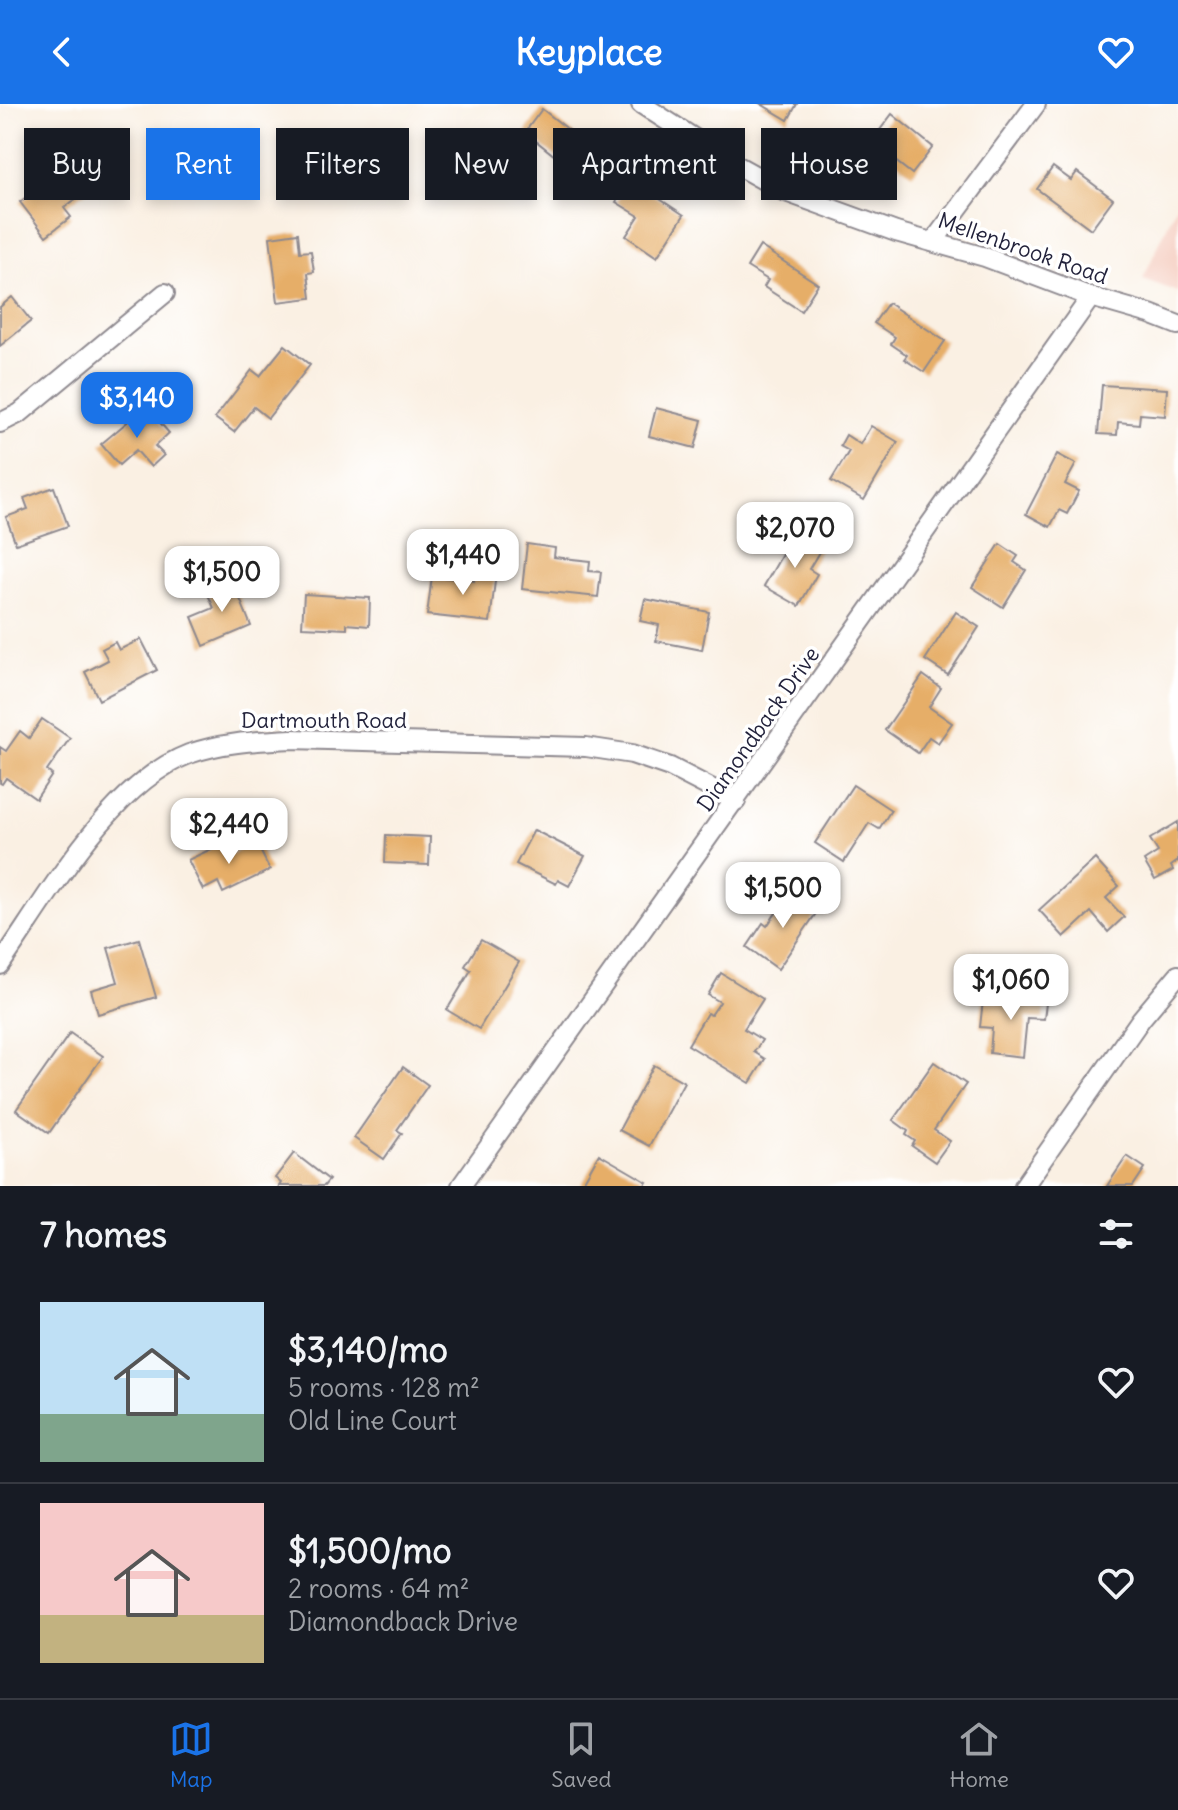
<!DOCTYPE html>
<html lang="en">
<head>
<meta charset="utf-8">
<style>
  :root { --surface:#171b24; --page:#20242c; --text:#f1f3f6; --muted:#9ea1a6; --line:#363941; --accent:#1a73e8 }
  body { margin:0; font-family:Delius,sans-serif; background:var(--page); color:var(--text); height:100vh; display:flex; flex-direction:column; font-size:30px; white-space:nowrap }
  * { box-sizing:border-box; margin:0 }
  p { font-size:26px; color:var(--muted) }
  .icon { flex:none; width:44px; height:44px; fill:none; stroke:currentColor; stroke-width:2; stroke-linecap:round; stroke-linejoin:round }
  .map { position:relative; height:1082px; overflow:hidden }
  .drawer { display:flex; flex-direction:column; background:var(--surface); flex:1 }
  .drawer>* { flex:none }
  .guide { position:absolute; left:24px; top:24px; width:1130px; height:72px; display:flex; gap:16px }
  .price { position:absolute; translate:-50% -68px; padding:0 18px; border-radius:16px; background:#fff; color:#222; font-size:26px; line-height:52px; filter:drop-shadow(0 2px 4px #0008) }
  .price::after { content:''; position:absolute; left:50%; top:48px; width:24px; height:18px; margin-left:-12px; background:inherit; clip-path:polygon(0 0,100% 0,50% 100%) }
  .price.current { background:var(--accent); color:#fff }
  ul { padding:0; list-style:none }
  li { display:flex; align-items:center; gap:24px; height:200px; padding:0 40px }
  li+li { border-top:2px solid var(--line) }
  li span { display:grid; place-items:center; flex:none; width:224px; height:160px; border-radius:0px; color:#555 }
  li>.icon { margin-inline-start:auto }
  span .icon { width:96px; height:96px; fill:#fffc; stroke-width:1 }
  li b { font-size:34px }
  h2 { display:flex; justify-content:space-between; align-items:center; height:96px; padding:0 40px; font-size:34px }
  .chip { padding:0 28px; border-radius:0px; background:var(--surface); box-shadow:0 4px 12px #0003; font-size:28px; line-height:72px }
  .chip.current { background:var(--accent); color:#fff }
  header { display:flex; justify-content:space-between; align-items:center; height:104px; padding:0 40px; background:var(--accent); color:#fff; font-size:36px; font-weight:700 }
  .dock { display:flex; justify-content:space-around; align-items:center; height:112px; border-top:2px solid var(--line); background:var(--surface); font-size:22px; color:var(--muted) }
  .dock a { display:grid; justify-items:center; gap:4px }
  .dock .current { color:var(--accent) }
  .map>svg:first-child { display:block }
  .built { fill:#f6d1c5 }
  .building { fill:#e6ae68 }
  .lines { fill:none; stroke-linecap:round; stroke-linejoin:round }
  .minor-casing { stroke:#8e898f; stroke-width:22 }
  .minor { stroke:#fff; stroke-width:18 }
  .labels { text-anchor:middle; stroke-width:7; stroke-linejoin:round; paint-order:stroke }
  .street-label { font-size:22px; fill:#22223b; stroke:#fff }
</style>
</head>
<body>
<header><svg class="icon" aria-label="back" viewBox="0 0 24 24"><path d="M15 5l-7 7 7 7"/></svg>Keyplace<svg class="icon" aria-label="heart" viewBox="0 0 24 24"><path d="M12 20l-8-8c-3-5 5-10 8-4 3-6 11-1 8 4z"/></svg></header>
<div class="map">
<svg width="1178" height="1082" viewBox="0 0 1178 1082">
  <rect width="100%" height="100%" fill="#fff"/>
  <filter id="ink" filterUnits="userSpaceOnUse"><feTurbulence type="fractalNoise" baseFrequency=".0125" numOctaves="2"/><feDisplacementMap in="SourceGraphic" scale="16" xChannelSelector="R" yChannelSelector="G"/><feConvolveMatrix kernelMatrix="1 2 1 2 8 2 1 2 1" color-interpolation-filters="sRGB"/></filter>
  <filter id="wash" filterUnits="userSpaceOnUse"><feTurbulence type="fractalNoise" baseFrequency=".006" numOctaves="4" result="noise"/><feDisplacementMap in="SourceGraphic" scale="32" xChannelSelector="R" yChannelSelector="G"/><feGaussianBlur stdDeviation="1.8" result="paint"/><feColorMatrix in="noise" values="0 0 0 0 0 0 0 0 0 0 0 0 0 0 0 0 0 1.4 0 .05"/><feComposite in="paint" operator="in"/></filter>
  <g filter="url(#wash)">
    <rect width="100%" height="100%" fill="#faf0e3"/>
    <path class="built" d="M1178,98v90l-35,-13z"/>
    <g id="blocks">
      <g class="building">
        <path d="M761,0h36l-9,16z"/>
        <path d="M542,5l46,36 -18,23 -45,-36z"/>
        <path d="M892,10l41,33 -21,27 -41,-32z"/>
        <path d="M168,49l58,11 -6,28 -57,-10z"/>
        <path d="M75,55l20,25 -31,24 7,9 -25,19 -26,-34 24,-19 -6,-8 17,-14 7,8z"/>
        <path d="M1053,63l18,13 6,-8 36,27 -22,30 -54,-40z"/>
        <path d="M631,76l53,35 -27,42 -31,-21 13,-20 -23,-14z"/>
        <path d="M298,129l2,19 11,-1 3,21 -6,1 3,25 -33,4 -8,-65z"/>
        <path d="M760,142l58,38 -17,27 -37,-24 4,-7 -21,-13z"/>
        <path d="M12,193l19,24 -31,25v-39z"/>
        <path d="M888,199l57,38 -21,31 -20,-13 3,-4 -16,-11 4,-7 -21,-14z"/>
        <path d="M285,241l25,20 -42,53 -14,-11 -20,25 -19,-14 37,-48 8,6z"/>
        <path d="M1102,281l65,4 -2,27 -25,-2 -1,10 -21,-2 -1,13 -19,-1z"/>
        <path d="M656,304l46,12 -7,28 -46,-12z"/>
        <path d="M149,306l20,23 -14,13 9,9 -13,12 -15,-17 -17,15 -18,-21 31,-26 4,4z"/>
        <path d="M871,322l27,16 -34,58 -33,-19 18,-30 -9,-5 6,-11 14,9z"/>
        <path d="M1057,350l19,10 -11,20 14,7 -12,23 -8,-4 -9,17 -24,-13z"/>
        <path d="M54,383l14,39 -52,18 -10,-27 22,-8 -4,-11z"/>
        <path d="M795,428l27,15 -13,22 8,5 -18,32 -35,-20z"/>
        <path d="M527,440l28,4 -1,9 36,4 -1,10 12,1 -3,25 -76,-8z"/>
        <path d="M1000,440l18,12 -4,6 12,8 -23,37 -31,-20z"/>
        <path d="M475,467l21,2 -6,49 -63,-7 5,-39 42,5z"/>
        <path d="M232,475l19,47 -47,20 -12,-29 22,-9 -8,-18z"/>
        <path d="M304,490l66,4 -1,28 -22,-2v5l-45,-2z"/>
        <path d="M645,495l64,13 -7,38 -46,-9 3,-16 -19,-4z"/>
        <path d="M956,508l23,15 -31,48 -23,-15z"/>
        <path d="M141,535l16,31 -58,30 -14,-28 23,-12 -6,-11 13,-7 4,8z"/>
        <path d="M923,571l18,13 -12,19 23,16 -14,20 -9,-6 -11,16 -33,-23z"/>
        <path d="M42,615l28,19 -23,33 5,4 -16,24 -30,-21 -4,6 -2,-1v-36l6,4 14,-20 9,7z"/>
        <path d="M853,681l38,25 -12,19 -10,-6 -25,39 -29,-19z"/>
        <path d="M1178,718v39l-7,5 2,4 -18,10 -11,-19 14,-9 -8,-13z"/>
        <path d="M534,726l51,26 -16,30 -11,-6 -2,4 -40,-20z"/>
        <path d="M386,731l44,2 -1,28 -44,-2z"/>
        <path d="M226,738l6,12 24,-12 14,28 -47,23 -5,-11 -15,8 -15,-30z"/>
        <path d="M1095,755l24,27 -13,12 18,19 -16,15 -17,-20 -27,25 -25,-27z"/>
        <path d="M792,786l27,19 -41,60 -31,-22 16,-24 4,3z"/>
        <path d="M139,835l17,58 -58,17 -7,-24 27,-8 -10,-34z"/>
        <path d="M481,836l38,22 -40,67 -32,-19 24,-40 -6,-4z"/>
        <path d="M721,869l42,26 -19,30 18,11 -8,12 11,7 -15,24 -62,-38 19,-32 4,2 9,-13 -12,-7z"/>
        <path d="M1018,889l29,3 -3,23 -17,-1 -4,39 -33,-4 2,-25 -12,-1 3,-27 34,4z"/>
        <path d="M70,929l33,23 -54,77 -33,-23z"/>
        <path d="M934,958l32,22 -32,46 16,11 -15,21 -23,-16 3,-5 -9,-6 2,-4 -15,-11z"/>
        <path d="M654,961l30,17 -35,64 -30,-16z"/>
        <path d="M403,963l25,18 -31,45 5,3 -18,26 -30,-21z"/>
        <path d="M294,1049l35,27 -5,6h-45l2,-3 -6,-5z"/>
        <path d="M599,1050l48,28 -3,4h-63z"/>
        <path d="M1127,1052l18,12 -12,18h-26z"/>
      </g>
    </g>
  </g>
  <g filter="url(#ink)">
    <use href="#blocks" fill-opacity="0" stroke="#8e898f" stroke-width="2"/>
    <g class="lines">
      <defs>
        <g id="minor">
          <path d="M641,0l90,58 52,29 113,41 89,25 106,40 59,17 28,11"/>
          <path d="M933,138l103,-138"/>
          <path d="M0,319l20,-10 145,-120"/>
          <path d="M0,861c47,-67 110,-181 189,-211 33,-12 68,-13 102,-15l295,8 46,7 38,13 66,34"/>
          <path d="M461,1082l630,-889"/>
          <path d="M1024,1082l117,-167 37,-44"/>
        </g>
      </defs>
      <use href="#minor" class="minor-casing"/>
      <use href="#minor" class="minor"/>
    </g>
  </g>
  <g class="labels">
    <g class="street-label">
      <text transform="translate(1023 144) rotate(19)" y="8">Mellenbrook Road</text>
      <text x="324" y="624">Dartmouth Road</text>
      <text transform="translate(758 625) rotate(-55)" y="8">Diamondback Drive</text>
    </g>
  </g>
</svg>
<b class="price current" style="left:137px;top:336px">$3,140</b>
<b class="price" style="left:795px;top:466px">$2,070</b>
<b class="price" style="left:463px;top:493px">$1,440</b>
<b class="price" style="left:222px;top:510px">$1,500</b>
<b class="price" style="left:229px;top:762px">$2,440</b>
<b class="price" style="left:783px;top:826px">$1,500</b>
<b class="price" style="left:1011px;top:918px">$1,060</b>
<div class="guide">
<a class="chip">Buy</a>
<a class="chip current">Rent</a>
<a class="chip">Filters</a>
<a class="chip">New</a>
<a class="chip">Apartment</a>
<a class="chip">House</a>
</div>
</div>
<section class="drawer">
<h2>7 homes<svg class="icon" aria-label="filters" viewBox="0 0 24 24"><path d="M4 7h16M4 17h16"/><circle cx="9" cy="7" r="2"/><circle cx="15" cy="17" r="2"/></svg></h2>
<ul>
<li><span style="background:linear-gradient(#bfe0f5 70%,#7fa58c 0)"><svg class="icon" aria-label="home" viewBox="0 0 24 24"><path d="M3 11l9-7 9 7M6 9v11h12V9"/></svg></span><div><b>$3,140/mo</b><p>5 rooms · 128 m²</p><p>Old Line Court</p></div><svg class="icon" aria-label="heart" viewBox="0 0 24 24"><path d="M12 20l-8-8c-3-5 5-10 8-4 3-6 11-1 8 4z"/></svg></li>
<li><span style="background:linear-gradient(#f6c9c9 70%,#c2b280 0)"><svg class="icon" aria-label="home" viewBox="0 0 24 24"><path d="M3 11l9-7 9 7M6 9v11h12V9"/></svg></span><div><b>$1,500/mo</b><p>2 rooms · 64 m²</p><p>Diamondback Drive</p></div><svg class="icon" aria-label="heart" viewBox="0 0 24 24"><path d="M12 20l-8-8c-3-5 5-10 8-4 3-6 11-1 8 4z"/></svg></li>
</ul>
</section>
<nav class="dock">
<a class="current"><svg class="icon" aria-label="map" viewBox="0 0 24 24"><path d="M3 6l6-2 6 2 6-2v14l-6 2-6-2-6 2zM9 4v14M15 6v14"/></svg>Map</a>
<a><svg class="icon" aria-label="saved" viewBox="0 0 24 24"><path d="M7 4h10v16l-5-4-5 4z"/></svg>Saved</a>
<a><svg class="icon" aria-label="home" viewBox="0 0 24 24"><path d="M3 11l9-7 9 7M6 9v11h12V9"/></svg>Home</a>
</nav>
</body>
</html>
